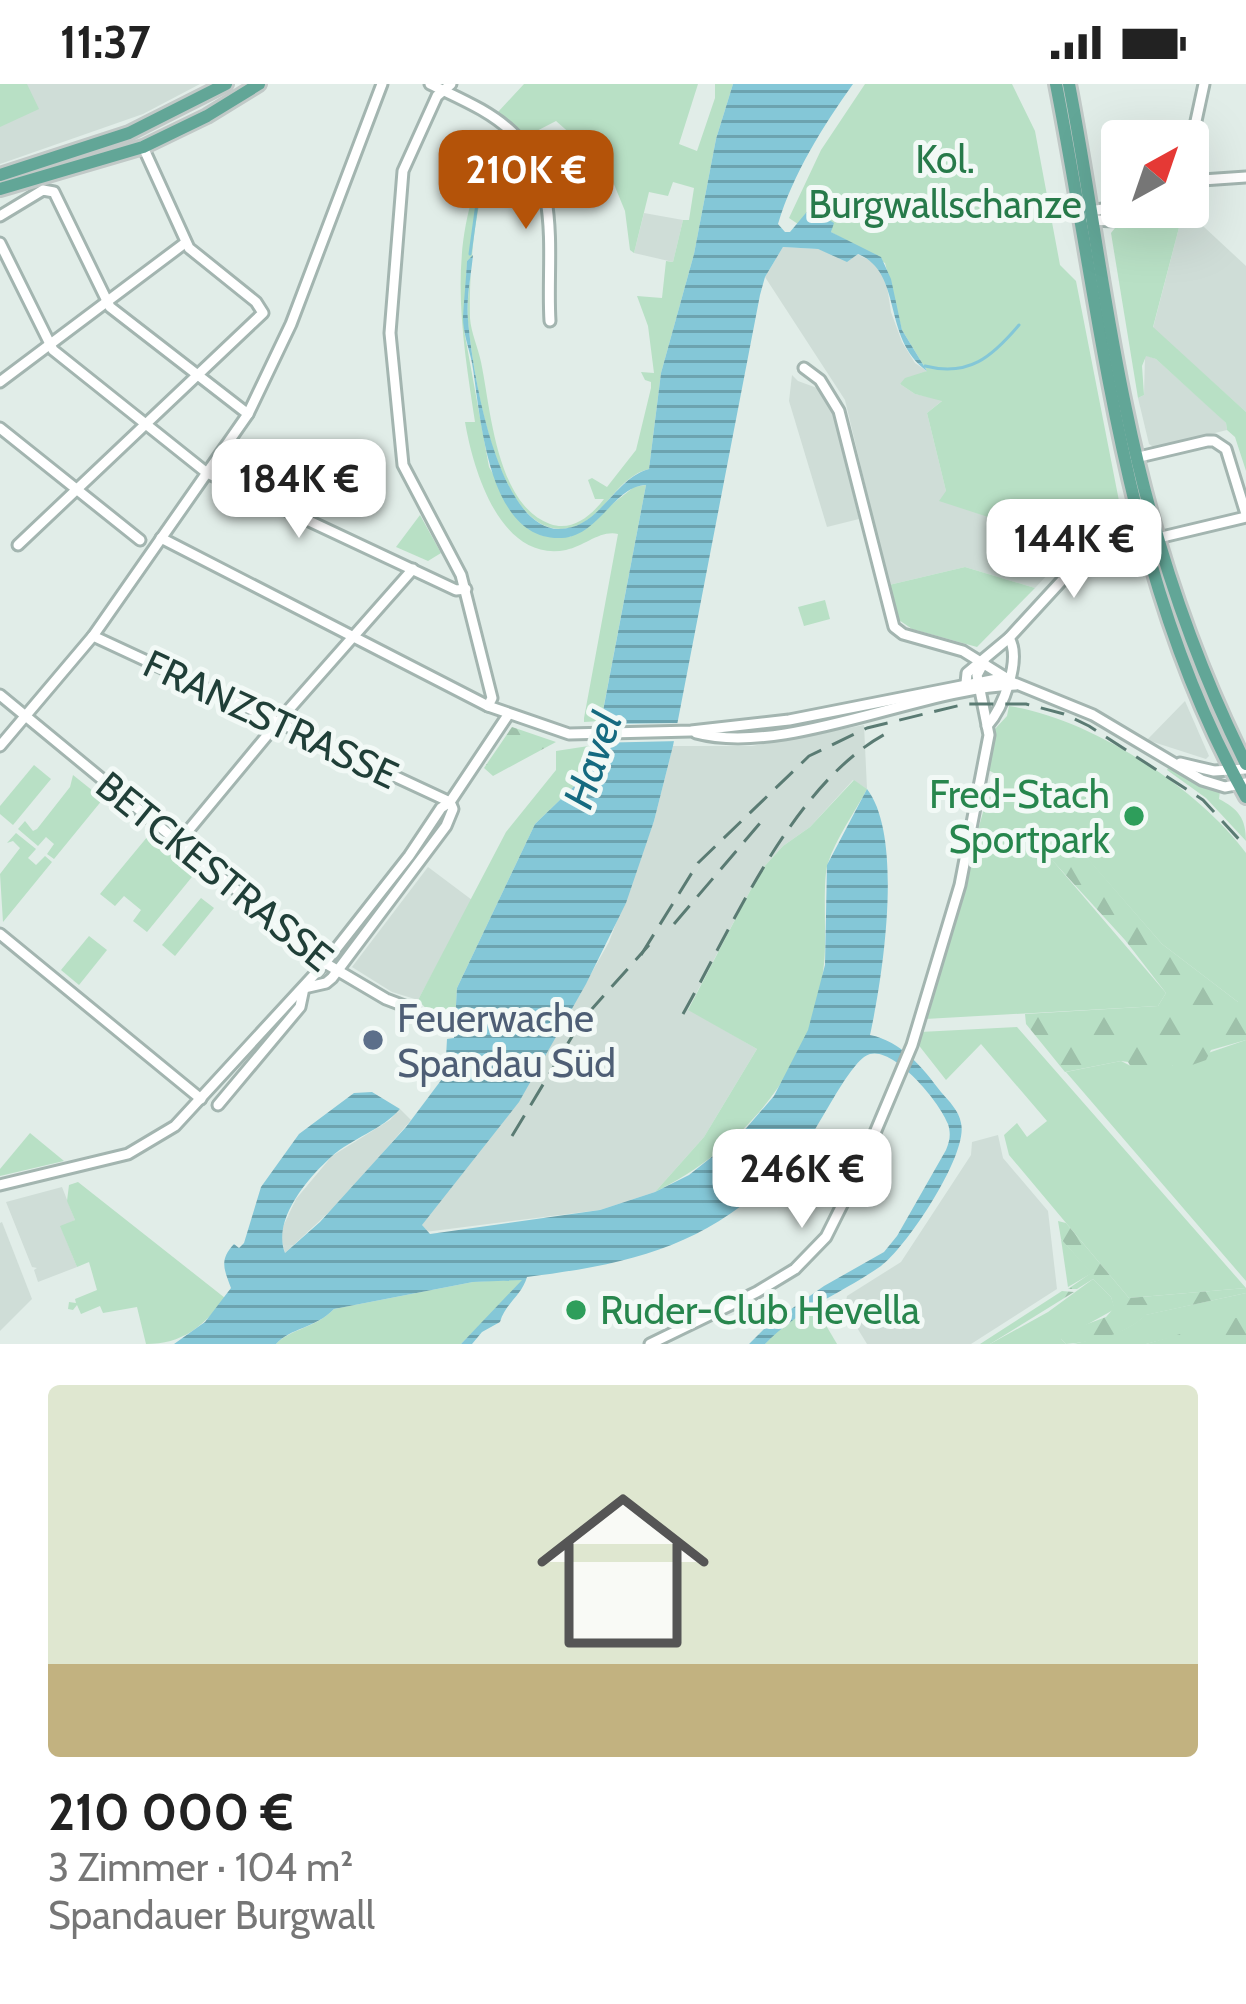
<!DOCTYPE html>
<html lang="de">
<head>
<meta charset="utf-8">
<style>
  :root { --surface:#fff; --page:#f6f6f6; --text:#222; --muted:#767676; --line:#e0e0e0; --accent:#b45309 }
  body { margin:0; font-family:Cabin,sans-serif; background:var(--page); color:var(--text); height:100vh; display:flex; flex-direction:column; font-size:45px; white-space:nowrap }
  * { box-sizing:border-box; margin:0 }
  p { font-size:39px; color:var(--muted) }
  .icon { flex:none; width:66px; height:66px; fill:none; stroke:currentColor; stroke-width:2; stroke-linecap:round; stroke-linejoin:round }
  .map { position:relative; height:1260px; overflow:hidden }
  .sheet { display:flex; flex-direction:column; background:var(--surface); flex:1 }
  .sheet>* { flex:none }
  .needle { width:78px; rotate:40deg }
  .controls { position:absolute; left:1101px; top:36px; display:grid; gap:24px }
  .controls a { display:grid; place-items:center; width:108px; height:108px; border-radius:12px; background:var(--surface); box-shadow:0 12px 48px #0002; font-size:60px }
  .price { position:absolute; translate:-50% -102px; padding:0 27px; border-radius:24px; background:#fff; color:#222; font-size:39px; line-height:78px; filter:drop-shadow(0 3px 6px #0008) }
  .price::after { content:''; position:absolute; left:50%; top:72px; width:36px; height:27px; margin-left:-18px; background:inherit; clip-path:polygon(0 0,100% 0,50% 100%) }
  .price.active { background:var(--accent); color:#fff }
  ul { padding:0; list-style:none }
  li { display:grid; align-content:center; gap:24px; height:636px; padding:0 48px }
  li+li { border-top:3px solid var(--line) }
  li span { display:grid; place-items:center; height:372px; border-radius:12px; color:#555 }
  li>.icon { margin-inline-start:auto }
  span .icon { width:216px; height:216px; fill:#fffc; stroke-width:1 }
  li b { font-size:51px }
  .status { display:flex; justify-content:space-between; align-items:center; height:84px; padding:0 60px; background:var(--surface); direction:ltr }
  .status svg { height:33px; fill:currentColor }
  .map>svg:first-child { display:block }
  .built { fill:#cfddd7 }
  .green { fill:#b8e0c5 }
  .forest { fill:url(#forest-firs) }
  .water { fill:url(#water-rules) }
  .pier { fill:#e1ede8 }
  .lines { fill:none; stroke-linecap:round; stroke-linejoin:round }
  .stream { stroke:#84c7d7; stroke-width:3 }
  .minor-casing { stroke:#a3b5b0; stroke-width:15 }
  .major-casing { stroke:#c1c9c7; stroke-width:18 }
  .minor { stroke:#fff; stroke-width:9 }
  .major { stroke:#62a697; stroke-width:12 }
  .rail { stroke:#5a7b73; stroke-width:3; stroke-dasharray:24 12; stroke-linecap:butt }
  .leisure-dot { fill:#2e9e5b; stroke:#f2f9f6; stroke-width:4.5 }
  .service-dot { fill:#5c6f8a; stroke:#f2f9f6; stroke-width:4.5 }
  .labels { text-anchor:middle; stroke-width:10; stroke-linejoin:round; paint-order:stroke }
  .park-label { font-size:39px; fill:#277a4a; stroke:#f2f9f6 }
  .street-label { font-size:39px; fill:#203f38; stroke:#f2f9f6 }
  .leisure-label { font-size:39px; fill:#27864d; stroke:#f2f9f6; text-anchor:end }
  .service-label { font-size:39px; fill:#4e5e75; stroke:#f2f9f6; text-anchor:start }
  .water-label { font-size:42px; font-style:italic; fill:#156a80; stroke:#f2f9f6 }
</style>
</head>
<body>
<div class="status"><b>11:37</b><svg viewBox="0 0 49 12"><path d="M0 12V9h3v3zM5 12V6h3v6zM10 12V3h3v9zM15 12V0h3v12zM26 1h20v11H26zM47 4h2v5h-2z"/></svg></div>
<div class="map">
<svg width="1246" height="1260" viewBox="0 0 1246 1260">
  <defs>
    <pattern id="forest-firs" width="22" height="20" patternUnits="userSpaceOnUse" patternTransform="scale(3)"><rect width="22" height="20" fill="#b8e0c5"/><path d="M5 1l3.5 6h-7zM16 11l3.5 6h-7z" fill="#9ec1aa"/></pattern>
    <pattern id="water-rules" width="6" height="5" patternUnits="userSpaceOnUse" patternTransform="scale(3)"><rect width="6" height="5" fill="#84c7d7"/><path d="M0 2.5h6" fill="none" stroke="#6ca3af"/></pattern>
  </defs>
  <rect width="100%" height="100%" fill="#e1ede8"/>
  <g class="built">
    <path d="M0,0h200l-57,30 -143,50z"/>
    <path d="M644,129l39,7 -10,42 -39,-9z"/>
    <path d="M1190,130l56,52v146l-93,-84 29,-112z"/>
    <path d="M783,163l35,2 24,9 15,-4 18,9 11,17 5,32 11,30 13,21 12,8 -27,13 15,10 28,6 -16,13 19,78 53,28 -8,34 60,18 -16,17 -70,-21 -76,18 -44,-185 -80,-123z"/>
    <path d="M1145,271l11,4 52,47 18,17 1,7 -72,18 -6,-4 -11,-46 6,-3z"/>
    <path d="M792,291l6,6 19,7 15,18 27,113 -32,8 -38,-126z"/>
    <path d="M1185,617l24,55 -3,3 -59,-19z"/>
    <path d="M864,641l3,64 -14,-9 -43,47 -27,19 -22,24 -73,139 69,40 -53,88 -49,55 -55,18 -175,22 -3,-7 3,-7 94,-117 90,-159 45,-121 19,-75h79z"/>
    <path d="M428,783l44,33 -54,100 -26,-8 -40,-25z"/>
    <path d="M400,1025l11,11 -68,79 -58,54 -5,-20 16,-34 36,-43 58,-36z"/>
    <path d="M998,1051l5,23 45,53 9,78 -86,55h-104l-22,-36 2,-12 54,-34 70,-107 1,-13z"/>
    <path d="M62,1103l13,33 -14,7 16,40 -39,15 -4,-12 3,-2 -5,-1 -26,-65z"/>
    <path d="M2,1138l30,77 -32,32v-108z"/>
  </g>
  <g class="green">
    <path d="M0,0h27l12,25 -39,18z"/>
    <path d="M524,0h174l-19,60 18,7 18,-53v-14h18l-17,55 -22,115 -33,119 -12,96c-34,8 -45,52 -80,59 -72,15 -96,-158 -101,-206 -2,-21 3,-44 4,-65l-5,4 -3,69 25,137 34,58 20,11 27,1 64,-50 12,-2 -45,236 -17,1v-4l34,-184c-18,-4 -33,12 -52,16 -66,13 -93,-81 -101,-128h10c-15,-99 -32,-198 27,-287l8,8c-7,9 -17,19 -21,29 -16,37 -20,107 -19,146 1,15 8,29 11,44 10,48 15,142 69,162 22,8 41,-8 54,-25h-9l-7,-19 4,-2 15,9 29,-37 15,-62v-6l-6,-2 -4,-8 13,1 -6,-47 -11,-30 25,2 4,-37 7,1 10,-42h6l5,-32 -21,-6 -5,14 -19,-4 -15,61 -4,-3 -5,-39 -19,-46 -50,-44 -31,16 -27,-25z"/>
    <path d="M865,0h147l23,47 25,134 16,16 43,220 -2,10 -28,31 -7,-6 -8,9 -135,-44 7,-10 -19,-78 15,-12 -27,-7 -15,-10 5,-6 22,-7 -25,-41 -17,-67 -54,-31 2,-9 -22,-14 -13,15 -9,-6 32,-68z"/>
    <path d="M1182,132l-29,111 93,85v59l-11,-34 -8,-7 -1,-7 -70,-64 -10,-3 -4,10 2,29 -6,3 -27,-165 4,-5z"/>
    <path d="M1142,409l98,267h-6l-26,-50 -41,-110 -31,-105z"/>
    <path d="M420,431l21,38 -13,8 -32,-14z"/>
    <path d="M965,483l70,21 -58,59 -65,-18 -13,-9 -10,-35z"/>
    <path d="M825,516l5,19 -26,7 -6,-19z"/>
    <path d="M1009,622c81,12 188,81 237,147v149h-8l-76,-58 -118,-135 3,34 -5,5 124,145 -8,13 -233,13 69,-246 -8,-4 8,-39 13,-14z"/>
    <path d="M595,661l-3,24 -57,55 -78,164 -3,48 -9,-1 -6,-13 -21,-22 88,-168 50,-62v-19z"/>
    <path d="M34,681l17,14 -38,46 -13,-11v-8z"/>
    <path d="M73,691l30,24 -49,60 -7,-5 7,-10 -8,-7 -8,9 -20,-17 7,-8 8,10 4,-2 33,-42z"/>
    <path d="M854,696l13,9c-12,23 -31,49 -39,74 -6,17 -1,77 -4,101 -10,102 -80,184 -169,228l49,-55 53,-88 -69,-39 73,-140 22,-24 27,-19z"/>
    <path d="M16,749l20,16 -8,9 8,7 9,-9 7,6 -49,60 -3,-48 20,-26 -7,-7 -6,2z"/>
    <path d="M148,752l48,36 -49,60 -14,-11 8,-11 -17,-14 -9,10 -15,-12z"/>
    <path d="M201,814l13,10 -39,48 -13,-11z"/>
    <path d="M89,852l18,14 -28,35 -18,-15z"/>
    <path d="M1017,943l229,261 -117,10 -120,-143 -5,-20 13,-12 10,14 20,-16 -66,-77 -35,36 -29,-37 3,-11z"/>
    <path d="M1246,956v241l-180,-209 55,-11 26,13z"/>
    <path d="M30,1049l34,28 -64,15v-7z"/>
    <path d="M78,1098l147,116c-22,29 -43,46 -79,46l-9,-37 -34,6 -3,-7 -19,8 -4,-9 -4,5 -5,-1 1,-7 7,1 -1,-4 22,-9 -8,-28 -12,5 -17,-41 15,-6 -8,-19 2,-16z"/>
    <path d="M1061,1155l31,34 -24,14z"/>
    <path d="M525,1195l-64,65h-185c14,-15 40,-16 58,-35l139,-27z"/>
    <path d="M1093,1195l18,18 4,12 -54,30 5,5h-76l58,-32z"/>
    <path d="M1246,1209v25l-100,26h-73c26,-6 53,-10 72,-29z"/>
    <path d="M814,1221l23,39h-72l17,-18z"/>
  </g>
  <g class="forest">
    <path d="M512,643l44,15 -63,34 -9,-8z"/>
    <path d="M1169,682l31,19 20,6 -1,8c19,10 27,19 27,42l-40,-43 -39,-28z"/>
    <path d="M1045,725l117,135 76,58h8v38l-35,10 -5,10 -25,9 -8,-4 -7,7 -29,5 -9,-15 -7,-1 -56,11 -39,-48 -1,-10 133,-8 8,-13 -41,-53 -84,-92 6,-6 -11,-28z"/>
    <path d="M1058,1137l8,2 63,75 117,-10v5l-100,22c-21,20 -53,27 -80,29l-5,-5 2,-6 43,-16 8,-9 -3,-11 -18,-18 -16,10h-9l23,-16 -30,-34z"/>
    <path d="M1062,1207l12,1 -84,52h-10z"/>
    <path d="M1235,1234h11v26h-100z"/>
  </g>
  <path class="water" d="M733,0h120c-30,42 -60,90 -75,140l7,8h5l20,-24 24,15 -3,9 50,25 10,22 11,51 25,41c-46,-33 -23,-98 -69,-117l-11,8 -29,-13 -35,-2 -18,30 -5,18 -87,451 -19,75 -28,82 -40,81 -67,118 -97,123 8,9 170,-24 55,-18 34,-17 53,-42 32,-37 34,-66 17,-65 2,-100 40,-76c37,48 16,187 3,246 31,6 53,33 71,57 8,9 18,19 20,31 8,31 -55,125 -80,143 -39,27 -82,43 -116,78h-16l18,-18 57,-40 60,-34 13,-16 49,-86c4,-10 5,-16 2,-26 -8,-22 -54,-77 -78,-70 -20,5 -52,77 -69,96 -82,92 -156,112 -274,127 -5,18 -22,27 -27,45l-18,10 -10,12h-11l61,-64 -49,2 -139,27c-18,19 -44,19 -58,35h-102l31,-22 26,-34c-7,-19 -12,-28 3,-44l5,4 5,-5 17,-56 38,-53 55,-41 18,-1 28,17c-18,21 -48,29 -69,48 -24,22 -59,63 -46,96l35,-31 86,-95 39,-52 2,-36 7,-1 3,-50 78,-164 57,-55 54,-284c-32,1 -47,51 -84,53 -76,4 -81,-124 -90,-175 -3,-15 -9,-30 -9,-46 1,-18 3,-37 4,-56l6,-6c-2,21 -7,44 -5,65 4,48 29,209 91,209 41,0 54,-50 90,-60l12,-96 33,-119 22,-115z"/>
  <path class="pier" d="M684,639l-4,18 -88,2 3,-19z"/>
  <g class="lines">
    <g class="stream">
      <path d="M470,170l9,-65 25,-44"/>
      <path d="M925,282c44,11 67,-9 94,-41"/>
    </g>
    <defs>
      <g id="minor">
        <path d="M430,0c28,14 59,26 82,48 51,48 34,127 38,189"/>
        <path d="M451,0l-14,12 -34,75 -13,162 13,132 58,110 31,123 -4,8"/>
        <path d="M1188,74l16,-74"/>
        <path d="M1188,97l58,-4"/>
        <path d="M1090,127l32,-5"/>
        <path d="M0,132l43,-26 11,2 56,115 138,107"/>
        <path d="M1090,135c22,5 60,-1 80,-12"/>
        <path d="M0,159l53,107 154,123 249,117 10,-1"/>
        <path d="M804,284l16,12 19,31 55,216 9,7 60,17 45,28"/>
        <path d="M0,298l185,-139"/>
        <path d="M0,344l140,112"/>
        <path d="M1135,374l72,-17h7l12,8 20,65"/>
        <path d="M161,454l327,168 81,28 122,-3 98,-11 213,-42 91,37 109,65 23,7 21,-4"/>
        <path d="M1158,454l88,-21"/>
        <path d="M18,461l245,-232 -7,-11 -67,-54 -46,-101"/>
        <path d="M93,552l357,166"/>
        <path d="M969,601l-3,-2 1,-10 42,-35 113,-123 14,-6"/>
        <path d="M0,611l325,268 61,36 29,11"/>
        <path d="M987,642c16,-18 35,-67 22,-88"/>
        <path d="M696,649c89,24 227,-46 320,-48"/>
        <path d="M0,662l93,-110 155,-222 43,-90 91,-240"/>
        <path d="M1180,679l34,8 32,-2"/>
        <path d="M178,759l106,-128 129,-146"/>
        <path d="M0,850l201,165"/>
        <path d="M304,904l22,-5 6,-5 114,-152 7,-17 -3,-7"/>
        <path d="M218,1021l82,-98 4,-19"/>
        <path d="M0,1101l128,-31 47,-28 150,-163 84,-107 32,-48 9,-6 58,-87"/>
        <path d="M650,1260l107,-52 38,-23 31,-32 32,-64 54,-128 48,-160 29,-150 -12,-60 7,-13"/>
      </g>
      <g id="major">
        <path d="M1056,0c47,241 67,495 190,713"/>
        <path d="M1069,0c21,108 34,218 57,325 25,122 64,243 120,355"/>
        <path d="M0,91l129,-42 97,-49"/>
        <path d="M0,105l143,-42 64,-31 52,-32"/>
      </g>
    </defs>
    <use href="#minor" class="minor-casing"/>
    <use href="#major" class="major-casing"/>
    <use href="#minor" class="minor"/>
    <use href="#major" class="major"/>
    <g class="rail">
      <path d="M674,840l93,-109"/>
      <path d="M641,871l57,-92 111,-107 58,-28 98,-24h61l38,10 25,12 114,74 43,47"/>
      <path d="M683,930c50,-89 112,-234 206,-282"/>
      <path d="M512,1052l70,-116 67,-75"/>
    </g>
  </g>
  <g class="leisure-dot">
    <circle cx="1134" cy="732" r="12"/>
    <circle cx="576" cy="1226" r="12"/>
  </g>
  <circle class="service-dot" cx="373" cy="956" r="12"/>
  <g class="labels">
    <g class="park-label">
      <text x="945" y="89">Kol.<tspan x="945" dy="45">Burgwallschanze</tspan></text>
    </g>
    <g class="street-label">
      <text transform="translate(271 635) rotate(25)" y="14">FRANZSTRASSE</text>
      <text transform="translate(215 787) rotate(39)" y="14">BETCKESTRASSE</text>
    </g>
    <g class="leisure-label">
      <text x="1110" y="724">Fred-Stach<tspan x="1110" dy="45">Sportpark</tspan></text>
      <text x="600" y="1240" text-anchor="start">Ruder-Club Hevella</text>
    </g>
    <g class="service-label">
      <text x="397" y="948">Feuerwache<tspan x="397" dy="45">Spandau Süd</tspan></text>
    </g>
    <g class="water-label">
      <text transform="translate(592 676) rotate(-71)" y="15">Havel</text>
    </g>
  </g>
</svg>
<div class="controls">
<a><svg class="needle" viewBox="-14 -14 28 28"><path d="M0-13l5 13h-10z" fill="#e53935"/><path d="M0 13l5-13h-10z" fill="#767676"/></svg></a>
</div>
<b class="price active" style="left:526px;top:148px">210K €</b>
<b class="price" style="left:299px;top:457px">184K €</b>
<b class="price" style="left:1074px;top:517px">144K €</b>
<b class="price" style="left:802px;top:1147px">246K €</b>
</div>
<section class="sheet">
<ul>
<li><span style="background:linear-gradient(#dfe7d0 75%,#c2b280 0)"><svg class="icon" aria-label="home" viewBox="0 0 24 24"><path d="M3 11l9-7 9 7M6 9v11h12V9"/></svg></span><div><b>210 000 €</b><p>3 Zimmer · 104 m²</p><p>Spandauer Burgwall</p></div></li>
</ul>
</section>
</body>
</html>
